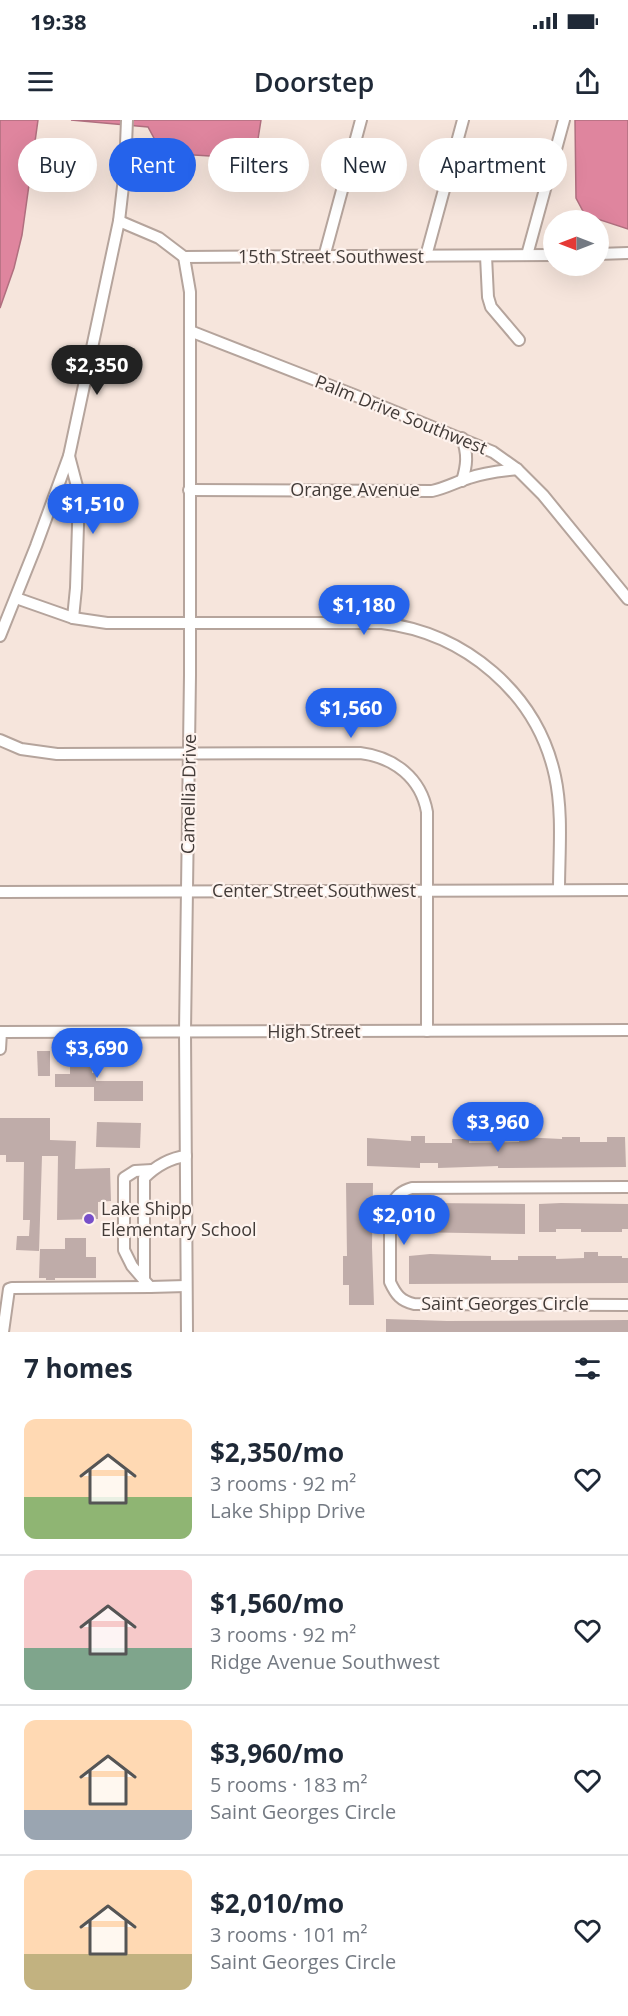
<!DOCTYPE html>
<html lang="en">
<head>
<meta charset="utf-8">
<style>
  :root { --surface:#fff; --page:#f2f2f3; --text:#1f2937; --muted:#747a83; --line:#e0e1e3; --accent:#2563eb }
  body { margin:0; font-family:"Open Sans",sans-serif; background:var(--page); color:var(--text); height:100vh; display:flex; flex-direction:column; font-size:22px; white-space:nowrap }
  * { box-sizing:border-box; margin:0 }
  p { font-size:20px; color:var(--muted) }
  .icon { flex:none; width:33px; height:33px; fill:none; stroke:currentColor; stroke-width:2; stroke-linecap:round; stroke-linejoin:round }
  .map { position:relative; height:1212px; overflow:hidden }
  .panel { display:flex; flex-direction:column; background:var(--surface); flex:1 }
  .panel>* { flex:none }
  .guide { position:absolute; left:18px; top:18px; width:592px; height:54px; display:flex; gap:12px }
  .needle { width:39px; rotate:270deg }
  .tools { position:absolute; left:543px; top:90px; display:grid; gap:12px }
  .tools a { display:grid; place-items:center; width:66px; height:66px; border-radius:50%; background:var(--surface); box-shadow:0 6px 24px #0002; font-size:30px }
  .price { position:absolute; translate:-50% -51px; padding:0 14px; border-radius:21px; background:var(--accent); color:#fff; font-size:20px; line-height:39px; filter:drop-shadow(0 2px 3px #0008) }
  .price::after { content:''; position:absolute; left:50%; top:36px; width:18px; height:14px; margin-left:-9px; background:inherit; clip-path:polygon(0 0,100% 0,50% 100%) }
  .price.selected { background:#222; color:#fff }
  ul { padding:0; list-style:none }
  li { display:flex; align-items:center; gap:18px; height:150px; padding:0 24px }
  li+li { border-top:2px solid var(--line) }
  li span { display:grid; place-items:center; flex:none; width:168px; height:120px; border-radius:12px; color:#555 }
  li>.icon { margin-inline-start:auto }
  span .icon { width:72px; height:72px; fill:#fffc; stroke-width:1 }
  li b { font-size:26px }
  h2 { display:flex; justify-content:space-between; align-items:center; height:72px; padding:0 24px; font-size:26px }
  .tag { padding:0 21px; border-radius:27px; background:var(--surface); box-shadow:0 6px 24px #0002; font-size:21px; line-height:54px }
  .tag.selected { background:var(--accent); color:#fff }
  .status { display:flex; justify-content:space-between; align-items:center; height:42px; padding:0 30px; background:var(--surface); direction:ltr }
  .status svg { height:16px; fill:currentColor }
  header { display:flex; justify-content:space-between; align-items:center; height:78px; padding:0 24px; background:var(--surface); font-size:27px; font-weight:600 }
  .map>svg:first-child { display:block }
  .water { fill:#df859e; stroke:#b06f7f; stroke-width:1.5 }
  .building { fill:#bfaca9 }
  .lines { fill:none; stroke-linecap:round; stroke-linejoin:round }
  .minor-casing { stroke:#b5a49c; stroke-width:14 }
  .minor { stroke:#fff; stroke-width:10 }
  .poi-dot { fill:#774fc9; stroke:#fef3ee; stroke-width:2 }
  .labels { text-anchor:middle; stroke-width:4.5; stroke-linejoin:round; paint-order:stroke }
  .street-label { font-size:18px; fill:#423b38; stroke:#fef3ee }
  .poi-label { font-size:18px; fill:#423b38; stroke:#fef3ee; text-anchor:start }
</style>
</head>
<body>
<div class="status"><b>19:38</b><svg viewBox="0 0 49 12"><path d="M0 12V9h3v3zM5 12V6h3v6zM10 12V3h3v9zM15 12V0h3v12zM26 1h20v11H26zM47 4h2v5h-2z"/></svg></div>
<header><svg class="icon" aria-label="menu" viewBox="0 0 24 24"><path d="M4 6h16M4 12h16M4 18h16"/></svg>Doorstep<svg class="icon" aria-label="share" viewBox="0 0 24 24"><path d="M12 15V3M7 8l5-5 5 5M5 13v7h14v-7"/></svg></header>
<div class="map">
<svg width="628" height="1212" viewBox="0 0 628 1212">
  <rect width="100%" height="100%" fill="#f6e5dc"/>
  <g class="water">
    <path d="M0,0h38l-16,115 -8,33 -14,40z"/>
    <path d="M71,0h190l-3,19 -16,19 -80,-5 -14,-26z"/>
    <path d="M575,0h53v109l-43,-14 -9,-17z"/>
  </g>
  <g class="building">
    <path d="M70,926h22v27h4v8h47v20h-49v-14h-39v-13h15z"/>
    <path d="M37,931h13v25h-12z"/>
    <path d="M0,998h50v22l26,1 -1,28 35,-1 1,33 -13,1v17l-41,1 1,-64h-16l-3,95 -23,-1 1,-14h12l1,-16h-7l1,-58h-18v-7h-6z"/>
    <path d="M97,1002l44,1 -1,25 -44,-1z"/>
    <path d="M411,1016h14v7h27v-4h17v4l50,-1 1,-5 42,2v-2h18v5h27v-5h18l1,30 -128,1v-2l-60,2v-5h-18v5l-53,-2v-28l44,3z"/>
    <path d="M346,1063h27l-1,64 2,58h-25v-20h-6v-29h4z"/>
    <path d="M430,1083l95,1v30l-117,-2 1,-27h21z"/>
    <path d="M561,1083l67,1v25h-6v3h-41v-3h-25v3h-17v-28z"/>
    <path d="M65,1118h21v19h10v21h-41v2h-9v-2h-7l1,-29h25z"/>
    <path d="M584,1132h14v4h24v2h6v25l-219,1v-28l21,-2 61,2v4h27v-4h38v3l28,-1z"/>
    <path d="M386,1199l61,2 181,-1v12h-242z"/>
  </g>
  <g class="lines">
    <defs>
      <g id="minor">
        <path d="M119,101l40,17 25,19 370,-2"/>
        <path d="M598,134l30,-1"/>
        <path d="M527,135l37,-135"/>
        <path d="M426,136l37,-136"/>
        <path d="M486,136l2,41 3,10 28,33"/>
        <path d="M184,137l6,35v383l-5,357 2,300"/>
        <path d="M324,137l37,-137"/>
        <path d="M190,211l164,64 139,57 24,17 26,26 85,104"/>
        <path d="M462,318c6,16 5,27 0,43"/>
        <path d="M69,336l10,38 -3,94 -3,30"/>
        <path d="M189,370l243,1c14,-3 24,-9 37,-13 16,-6 32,-7 48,-9"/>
        <path d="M16,478l57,20 34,5h275c83,10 155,70 173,153 8,37 4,77 4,114"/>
        <path d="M0,516l36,-90 33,-90 50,-235 6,-52 2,-49"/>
        <path d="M0,620l21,9 36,5 303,-1c34,4 61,25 67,59v219"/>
        <path d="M0,772l628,-2"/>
        <path d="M0,912l628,-2"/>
        <path d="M0,929l1,-17"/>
        <path d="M152,1050l-17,1 -11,7v72l8,16 18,21 36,-1"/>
        <path d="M628,1067l-216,1c-11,3 -16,8 -22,19v75c6,13 11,19 24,22l214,1"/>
        <path d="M144,1161v-103c11,-11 26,-20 42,-22"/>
        <path d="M3,1212l6,-43 3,-1 138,-1"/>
      </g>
    </defs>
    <use href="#minor" class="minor-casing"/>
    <use href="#minor" class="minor"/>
  </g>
  <circle class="poi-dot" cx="89" cy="1099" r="6"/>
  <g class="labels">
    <g class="street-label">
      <text x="331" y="143">15th Street Southwest</text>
      <text transform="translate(401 295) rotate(22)" y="6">Palm Drive Southwest</text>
      <text x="355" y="376">Orange Avenue</text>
      <text transform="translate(189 674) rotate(-89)" y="6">Camellia Drive</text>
      <text x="314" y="777">Center Street Southwest</text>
      <text x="314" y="918">High Street</text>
      <text x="505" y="1190">Saint Georges Circle</text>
    </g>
    <g class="poi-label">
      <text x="101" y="1095">Lake Shipp<tspan x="101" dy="21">Elementary School</tspan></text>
    </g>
  </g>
</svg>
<div class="tools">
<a><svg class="needle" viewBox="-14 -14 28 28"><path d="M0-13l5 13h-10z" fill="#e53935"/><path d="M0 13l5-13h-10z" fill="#747a83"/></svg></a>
</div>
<b class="price selected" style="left:97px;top:276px">$2,350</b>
<b class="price" style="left:93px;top:415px">$1,510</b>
<b class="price" style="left:364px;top:516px">$1,180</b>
<b class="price" style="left:351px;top:619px">$1,560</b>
<b class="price" style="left:97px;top:959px">$3,690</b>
<b class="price" style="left:498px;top:1033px">$3,960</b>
<b class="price" style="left:404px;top:1126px">$2,010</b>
<div class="guide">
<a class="tag">Buy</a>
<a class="tag selected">Rent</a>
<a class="tag">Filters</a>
<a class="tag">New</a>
<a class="tag">Apartment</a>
</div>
</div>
<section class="panel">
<h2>7 homes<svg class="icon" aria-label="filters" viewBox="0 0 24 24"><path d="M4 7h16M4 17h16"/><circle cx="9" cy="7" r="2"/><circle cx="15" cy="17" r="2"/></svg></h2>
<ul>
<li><span style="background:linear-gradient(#ffd9b3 65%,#8fb573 0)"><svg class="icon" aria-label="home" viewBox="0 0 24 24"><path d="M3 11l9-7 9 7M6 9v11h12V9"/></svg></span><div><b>$2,350/mo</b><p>3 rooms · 92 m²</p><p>Lake Shipp Drive</p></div><svg class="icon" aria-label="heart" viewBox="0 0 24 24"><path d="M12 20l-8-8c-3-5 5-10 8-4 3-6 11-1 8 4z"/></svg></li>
<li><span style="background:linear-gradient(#f6c9c9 65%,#7fa58c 0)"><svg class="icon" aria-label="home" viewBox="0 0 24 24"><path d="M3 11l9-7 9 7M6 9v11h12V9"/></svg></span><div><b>$1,560/mo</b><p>3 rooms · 92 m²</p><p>Ridge Avenue Southwest</p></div><svg class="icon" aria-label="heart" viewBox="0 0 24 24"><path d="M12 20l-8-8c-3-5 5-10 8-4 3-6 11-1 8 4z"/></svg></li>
<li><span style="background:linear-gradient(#ffd9b3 75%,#9aa5b1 0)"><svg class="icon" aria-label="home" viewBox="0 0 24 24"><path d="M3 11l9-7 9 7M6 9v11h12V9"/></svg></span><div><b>$3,960/mo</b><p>5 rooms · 183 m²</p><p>Saint Georges Circle</p></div><svg class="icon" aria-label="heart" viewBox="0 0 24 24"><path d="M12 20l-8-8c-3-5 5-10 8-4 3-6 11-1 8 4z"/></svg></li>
<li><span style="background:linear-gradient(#ffd9b3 70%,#c2b280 0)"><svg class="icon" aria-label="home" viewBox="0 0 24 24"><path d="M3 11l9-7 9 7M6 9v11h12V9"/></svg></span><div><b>$2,010/mo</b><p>3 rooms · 101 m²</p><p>Saint Georges Circle</p></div><svg class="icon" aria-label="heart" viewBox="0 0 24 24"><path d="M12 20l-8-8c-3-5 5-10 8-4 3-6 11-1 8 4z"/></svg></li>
</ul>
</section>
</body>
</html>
